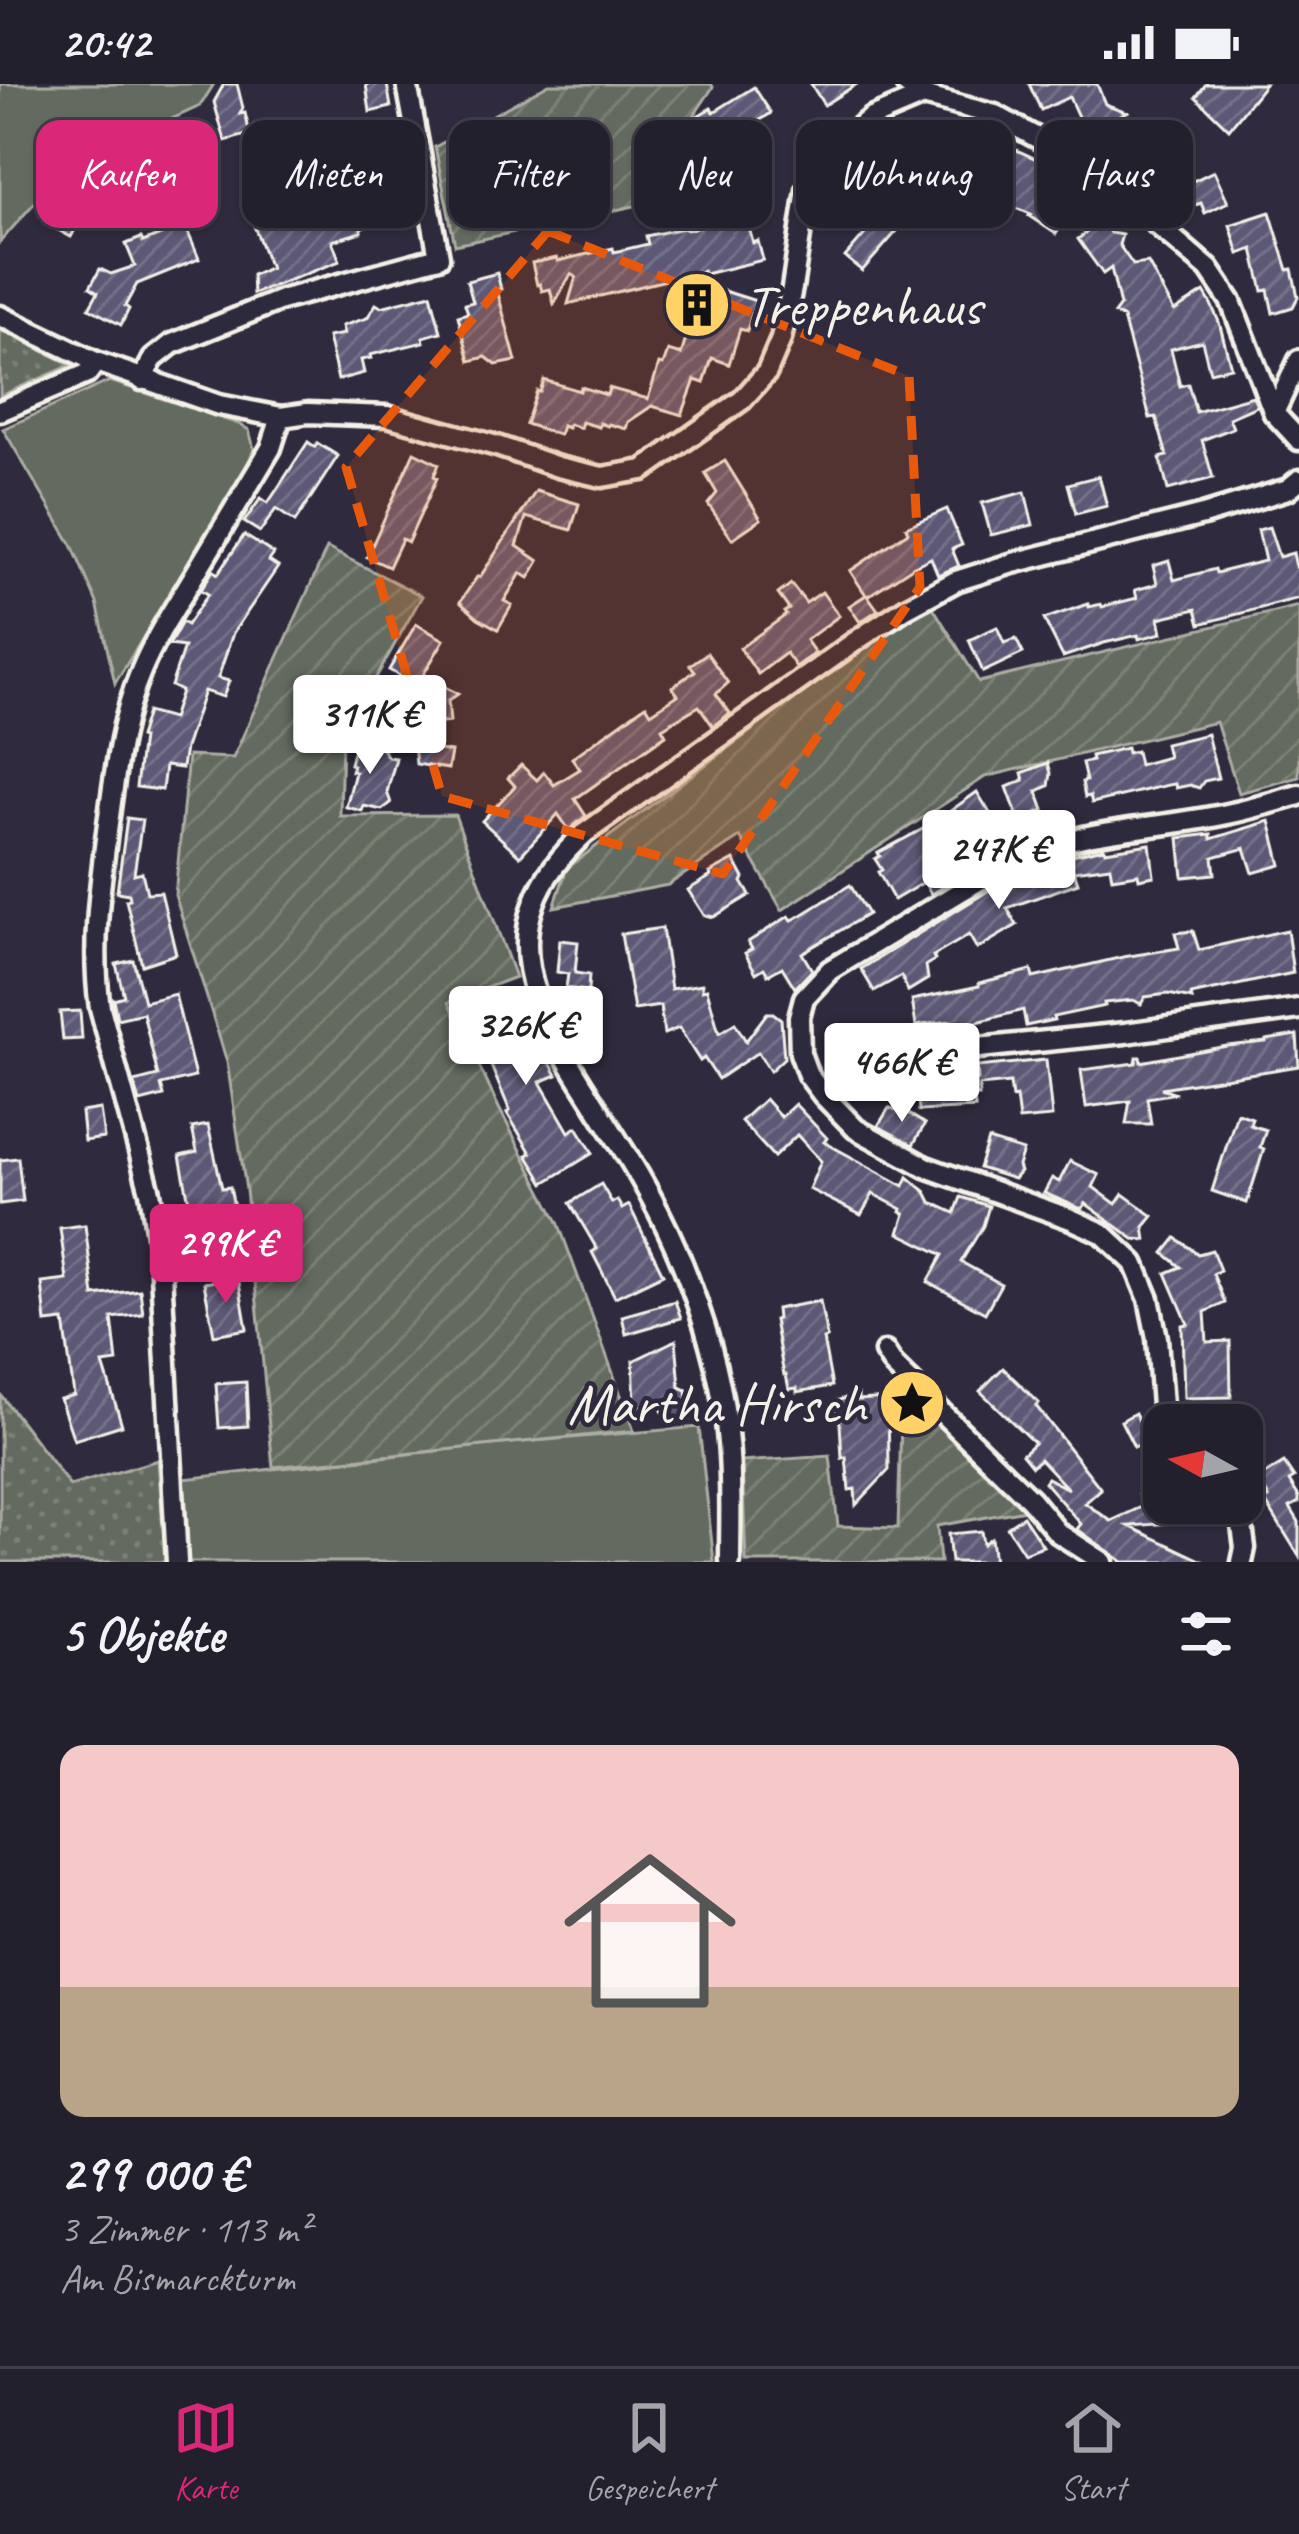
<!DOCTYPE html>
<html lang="de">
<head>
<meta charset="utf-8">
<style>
  :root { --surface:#23202e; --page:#2f2d3a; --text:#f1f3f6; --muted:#a3a3aa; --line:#403e4a; --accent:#db2777 }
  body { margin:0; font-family:Caveat,sans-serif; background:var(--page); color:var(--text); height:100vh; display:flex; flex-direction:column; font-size:45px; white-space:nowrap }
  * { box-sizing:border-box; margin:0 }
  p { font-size:39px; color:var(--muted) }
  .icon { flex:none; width:66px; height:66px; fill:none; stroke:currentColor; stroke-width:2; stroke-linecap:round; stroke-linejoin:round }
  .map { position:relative; height:1478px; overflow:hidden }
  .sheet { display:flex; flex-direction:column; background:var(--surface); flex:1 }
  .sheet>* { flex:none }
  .banner { position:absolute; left:36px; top:36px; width:1227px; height:108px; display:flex; gap:24px }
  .needle { width:78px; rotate:278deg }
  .tools { position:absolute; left:1143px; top:1320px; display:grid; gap:24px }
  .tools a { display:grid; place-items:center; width:120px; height:120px; border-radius:24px; background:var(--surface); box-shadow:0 3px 9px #0004,0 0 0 3px var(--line); font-size:60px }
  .price { position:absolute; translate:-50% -102px; padding:0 27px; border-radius:12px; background:#fff; color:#222; font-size:39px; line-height:78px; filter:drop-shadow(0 3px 6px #0008) }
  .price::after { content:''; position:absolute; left:50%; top:72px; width:36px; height:27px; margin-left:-18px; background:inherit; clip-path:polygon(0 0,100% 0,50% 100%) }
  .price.active { background:var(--accent); color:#fff }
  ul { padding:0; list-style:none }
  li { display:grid; align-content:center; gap:24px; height:636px; padding:0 60px }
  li+li { border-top:3px solid var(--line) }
  li span { display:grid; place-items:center; height:372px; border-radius:24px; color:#555 }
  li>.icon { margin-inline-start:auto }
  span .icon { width:216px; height:216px; fill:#fffc; stroke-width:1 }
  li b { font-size:51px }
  h2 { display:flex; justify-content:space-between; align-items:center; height:144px; padding:0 60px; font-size:51px }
  .pill { padding:0 42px; border-radius:24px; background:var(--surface); box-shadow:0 3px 9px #0004,0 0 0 3px var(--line); font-size:42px; line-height:108px }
  .pill.active { background:var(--accent); color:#fff }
  .status { display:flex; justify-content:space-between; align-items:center; height:84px; padding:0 60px; background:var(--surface); direction:ltr }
  .status svg { height:33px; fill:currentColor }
  .menu { display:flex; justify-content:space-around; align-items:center; height:168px; border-top:3px solid var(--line); background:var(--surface); font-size:33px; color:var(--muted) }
  .menu a { display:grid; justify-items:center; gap:6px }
  .menu .active { color:var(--accent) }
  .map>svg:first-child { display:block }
  .grass { fill:url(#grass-dots); stroke:#acaea3; stroke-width:3 }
  .park { fill:#646b5e; stroke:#acaea3; stroke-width:3 }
  .garden { fill:url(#garden-furrows); stroke:#acaea3; stroke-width:3 }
  .building { fill:url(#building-hatch); stroke:#f4f1e8; stroke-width:3 }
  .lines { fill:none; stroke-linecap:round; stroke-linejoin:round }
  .street-casing { stroke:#f4f1e8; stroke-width:27 }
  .street { stroke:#2f2a3d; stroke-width:18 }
  .marked { fill:#e8590c; fill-opacity:0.2; stroke:#e8590c; stroke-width:9; stroke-dasharray:24 15; stroke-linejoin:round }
  .labels { text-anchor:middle; stroke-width:9; stroke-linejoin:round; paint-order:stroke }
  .poi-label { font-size:57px; fill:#f4f1e8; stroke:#2f2a3d; text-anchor:start }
</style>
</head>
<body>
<div class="status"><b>20:42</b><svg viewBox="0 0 49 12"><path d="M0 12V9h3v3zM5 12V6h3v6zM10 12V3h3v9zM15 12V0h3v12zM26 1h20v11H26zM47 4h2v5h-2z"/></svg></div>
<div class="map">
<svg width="1299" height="1478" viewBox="0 0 1299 1478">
  <defs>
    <pattern id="grass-dots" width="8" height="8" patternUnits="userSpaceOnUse" patternTransform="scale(3)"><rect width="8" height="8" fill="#646b5e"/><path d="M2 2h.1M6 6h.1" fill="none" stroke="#7b8175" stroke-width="1.8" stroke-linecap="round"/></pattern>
    <pattern id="garden-furrows" width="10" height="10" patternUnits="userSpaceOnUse" patternTransform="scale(3)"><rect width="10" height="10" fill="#646b5e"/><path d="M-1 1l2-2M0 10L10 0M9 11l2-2" fill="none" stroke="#7b8175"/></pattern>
    <pattern id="building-hatch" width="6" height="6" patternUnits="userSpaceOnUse" patternTransform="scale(3)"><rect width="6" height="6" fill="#5d5976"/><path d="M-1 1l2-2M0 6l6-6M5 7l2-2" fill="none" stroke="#75718a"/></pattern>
  </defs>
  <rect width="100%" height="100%" fill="#2f2a3d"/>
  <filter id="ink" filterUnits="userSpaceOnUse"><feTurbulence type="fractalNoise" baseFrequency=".00833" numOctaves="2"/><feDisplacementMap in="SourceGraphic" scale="24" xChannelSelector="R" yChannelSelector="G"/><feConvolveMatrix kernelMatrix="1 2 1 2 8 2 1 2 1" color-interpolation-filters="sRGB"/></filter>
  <g filter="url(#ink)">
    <g class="grass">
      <path d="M0,246l72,35 -72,31z"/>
      <path d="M0,1310l70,92 88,-26 8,102h-166z"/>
    </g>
    <g class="park">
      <path d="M0,0h214l-14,22 -135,62 -65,74z"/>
      <path d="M110,297l129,43 10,6 5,19 -12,29 -127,205 -18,-80 -25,-58 -69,-116z"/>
      <path d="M699,1343l15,135h-527l-4,-83 316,-35z"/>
    </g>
    <g class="garden">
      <path d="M549,0h162l2,3 -22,33 12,71 -248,54 -20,-98z"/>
      <path d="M327,464l95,48 -80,142 -2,78 115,-1 60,162 -66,25 50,106 59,114 76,209 -361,36 -27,-277 -19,-128 -52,-167 13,-139 45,2z"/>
      <path d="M928,515l51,83 320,-76v171l-60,16 -23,-71 -231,55 -203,133 -42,-73 -72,48 -114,22 13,-39z"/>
      <path d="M902,1302l123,124 -88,16 3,36h-194l-4,-100 88,-6 8,70 60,2z"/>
    </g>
    <g class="building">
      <path d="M224,0h13l6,24 -3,6 5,-1 5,21 -25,7 -11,-39z"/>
      <path d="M366,0h21l4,23 -21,5z"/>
      <path d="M811,0h46l-33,21z"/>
      <path d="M1029,0h68l8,20 22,8 -42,20 -16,-35 -28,13z"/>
      <path d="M1206,0h59l-36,45 -33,-32z"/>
      <path d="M754,3l17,26 -12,8 5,26 -28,11 11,33 -4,2 -49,-75 17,-10 3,4z"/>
      <path d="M1144,36l16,33 10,-5 4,8 6,-3 13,28 21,-10 14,31 -23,11 -4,-10 -14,5 -15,-35 -20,9 -3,-8 -3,2 -12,-27 -14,7 -10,-21z"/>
      <path d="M967,48l21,5 57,26 -1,3 45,29 -21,30 -3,-4 -9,13 -27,-18 2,-2 -85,-34z"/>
      <path d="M865,79l20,18 -5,6 21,18 -7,8 11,9 -43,49 -17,-14 27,-31 -34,-30z"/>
      <path d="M93,89l7,20 -34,13 17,9 -12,22 -26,-14 22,-41z"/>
      <path d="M370,91l1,3 4,-1 2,6 14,-3 7,22 -14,7 -1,9 -22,10v4l-29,9 8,20 -87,33 -1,-19 18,-7 -16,-42 17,-6 2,5 34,-13 5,13 32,-10 -15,-31z"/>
      <path d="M1270,128l18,58 4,-1 6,28 -5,10 -20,6 -5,-23 -5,1 -10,-42 -14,5 -9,-29z"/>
      <path d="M747,136l6,23 5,-2 5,19 -62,15 2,-4 -135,33 8,-27 -5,-3 -17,30 -4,-15 -8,2 -2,-7 -3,1 -5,-22 25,-5 1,3 55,-13 1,4 34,-8 -2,-8 37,-8 4,2 30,-7 1,4z"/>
      <path d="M1102,137l8,12 12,2 -3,10 14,20 15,-2 26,48 30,-19 6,10 9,20 12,45 -21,5 -8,-31 -31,8 9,37 8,-2 8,28 57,-16 4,10 -28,12 4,10 -31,12 11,38 -45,12 -8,-32 7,-2 -11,-39 -6,1 -27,-100 -9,-4 6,-8 -9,-38 -8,6 -25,-35z"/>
      <path d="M185,141l14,34 -62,25 -12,22 4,3 -8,16 -32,-17 9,-16 -8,-5 10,-18 11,5 24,-8 -9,-22 15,-6 2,4z"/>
      <path d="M497,189l4,16 -4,1 19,71 -20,4 -10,-8 -16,4 -12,-45 10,-3 -3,-9 8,-2 -6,-21z"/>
      <path d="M699,199l57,18 -9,30 -7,-2 -11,35 -17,-6 -8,25 -9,-3 -13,35 -30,-9 -24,16 -2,7 -17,-5 -1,2 -8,-3 -1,4 -17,-5 -2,6 -11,-4 -1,4 -6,-2 -3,9 -33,-11 11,-33 3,1 4,-12 36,11 1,-4 26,8 2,-7 39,11 11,-35 4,1 5,-14 13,4 14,-45 -4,-1z"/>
      <path d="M431,210l10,38 -18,5 1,5 -54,13 1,3 -10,2 3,13 -26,7 -10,-43 16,-3 -2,-8 25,-8 9,-14 5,3z"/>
      <path d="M308,358l7,5 2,-4 21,13 -43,66 -19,-13 -16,23 -16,-10 17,-24 7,5z"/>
      <path d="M414,368l25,12 -5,12 3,2 -29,64 -6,-3 -13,28 -22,-10z"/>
      <path d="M725,377l36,58 -29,20 -24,-35 9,-11 -12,-20z"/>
      <path d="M1099,392l8,30 -31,8 -8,-30z"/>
      <path d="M536,407l43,13 -8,26 -45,-13 -9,29 22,15 -10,17 -8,-5 -17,28 8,4 -14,24 -20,-11 -18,-16 17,-25h3z"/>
      <path d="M1025,408l8,33 -42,10 -9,-32z"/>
      <path d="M947,425l15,36 -10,4 7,17 -21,9 -7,-17 -17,8 -46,30 10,14 -18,12 -11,-16 17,-11 -16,-24 58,-39 -2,-5z"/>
      <path d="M1269,443l10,30 14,-4 3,14h3v31l-99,26 -4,-15 -37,9 3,15 -23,6 -1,-4 -34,8 -41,14 -19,-38 44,-15 1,3 12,-3 1,3 35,-9 -2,-8 22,-6 -4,-18 16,-5 5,19 41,-11 1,4 49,-12 -7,-31z"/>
      <path d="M244,451l30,19 -5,7 9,6 -45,66 -15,45 11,3 -6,16 -19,-6 -19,57 -3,20 -17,-2 -3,24 -26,-3 6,-49 -3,-1 8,-25 25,7 9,-28 -10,-5 13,-39 -15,-2 13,-23 5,3 21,-31 -7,-4 12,-20 5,4z"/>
      <path d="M791,500l15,19 16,-11 17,24 -33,24 9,13 -19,14 -10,-14 -28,21 -18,-26 46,-33 -2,-3 5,-3 -11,-15z"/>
      <path d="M416,540l28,16 -21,35 35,19 -10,7 2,21 -23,3 -5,-47 -5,8 -28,-16z"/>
      <path d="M997,543l7,16 12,-4 7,14 -40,19 -14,-32z"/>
      <path d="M707,569l21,30 -12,11 14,19 -17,13 -14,-20 -37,22 4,7 -91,64 11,17 -17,14 -11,-16 -38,42 -38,-35 33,-35 -7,-8 13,-13 16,15 7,-8 10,13 26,-16 -8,-11 74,-53 5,8 27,-18 -6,-8 23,-16 -5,-6z"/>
      <path d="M1207,650l11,44 -14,3 -5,7 -9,-3 -14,3 -1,-4 -7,1 -76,18 -2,-7 -5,1 -3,-15 4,-1 -4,-18 10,-2 -1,-5 35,-8 1,5 9,-2 3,14 29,-8 -3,-13z"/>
      <path d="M356,656l23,5 9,12 8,1 -9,34 4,11 -9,7 -18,-4 -2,5 -16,-4 9,-35 -4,-1 2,-6 -3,-1z"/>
      <path d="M414,662l37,6 -3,17 -32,-5z"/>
      <path d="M1048,679l3,10 -2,13 -12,5 7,19 -25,10 -12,-33 17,-7 -2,-7z"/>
      <path d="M977,708l33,54 -16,10 -11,-20 -22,14 -3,6 -15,5 11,19 -23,14 -7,-12 -30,18 -16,-28 4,-2 -7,-11 5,-3 -2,-3 54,-29z"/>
      <path d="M127,734l15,2 -8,54 8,-2 5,21 14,-1 15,62 -34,11 -16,-65 4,-1 -1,-5 -12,-2z"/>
      <path d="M1270,737l11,44 -28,8 -8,-25 -32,9 2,17 -32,3 -4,-39 32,-4v5z"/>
      <path d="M1150,760l4,32 -15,3 -1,-5 -26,4 -2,-12 -36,5 4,12 -71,25 10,17 -40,24 -8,-14 -36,21 2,4 -9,5 2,14 -20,12 -7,-15 -27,15 -13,-22 163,-100 7,12 8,-4 -4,-12 14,-5 55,-12 1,3z"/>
      <path d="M734,776l10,18 -2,4 8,13 -36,22 -10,-2 -16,-25 23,-14 -1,-3z"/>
      <path d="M850,801l18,29 -66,39 10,17 -17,18 -13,-21 -14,8 -4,-7 -8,5 -11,-20 7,-4 -4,-7 41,-26 3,4 10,-5z"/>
      <path d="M662,844l9,61 31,-5v6l5,-1 12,44 16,-10 11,18 21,-28h6l8,6 3,39 -14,13 -12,-19 -40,27 -14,-21 -4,3 -21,-33 -15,6 -4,-28 -26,4 -13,-76z"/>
      <path d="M1287,846l6,43 -102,22 1,4 -24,-5 -23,3 -4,7 -8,-4 -29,3 1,3 -52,11 1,3 -28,6 -3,-16 -57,15h-14l-1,-4 -35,5 -4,-26 67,-14v-3l52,-13 2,8 90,-21 56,-9 -4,-15 18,-2 6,19z"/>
      <path d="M560,856l18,2 -3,31 14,2 -1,16 -22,-3 2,-14 -11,-2z"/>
      <path d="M133,876l11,42 31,-8 20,83 -34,8 3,11 -24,6 -6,-20 24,-6 -15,-63 -26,6 -4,-20 11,-3 -8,-32z"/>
      <path d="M495,907l5,13 18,-6 6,18 -9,4 15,39 14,-6 13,22 -17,7 29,50 8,-5 16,26 -49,30 -17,-28 4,-2 -24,-40 3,-2 -45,-107z"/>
      <path d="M80,927l2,28 -19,1 -3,-28z"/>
      <path d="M1297,951l2,31 -138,22 15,5 -29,5 4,26h-25l4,-23 -44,6 -5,-37 55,-7 1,-6h3l1,5 86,-16 39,-4v-2z"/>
      <path d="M1046,976l6,57 -33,3 -3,-23 -4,1 -2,-15 -31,3v10h-5l1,12 -56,3 -2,-27 61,-4 -1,-13z"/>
      <path d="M765,1015l16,18 14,-13 32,34 -3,4 80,44 4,-9 18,15 5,10 24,11 6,-16 28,9 -6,20 -22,36 40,22 -16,29 -57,-31 15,-27 -44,-22 6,-19 -4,-2 1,-3 -29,-15 -12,21 -52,-26 12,-28 -24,-26 -23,22 -33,-36z"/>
      <path d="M889,1024l20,6 16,10 -12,21 -35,-19z"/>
      <path d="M100,1025l4,29 -20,3 -3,-29z"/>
      <path d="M1237,1029l15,5 -2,7 16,5 -6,17 4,2 -17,54 -35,-12z"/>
      <path d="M208,1041l14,63 8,-1 4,20 -31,6 2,10 -11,3 2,9 -18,3 -5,-27 17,-4 -10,-51 17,-4 -5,-24z"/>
      <path d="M988,1056l35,11 -5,15 2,6 -6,7 -35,-11z"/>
      <path d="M18,1074l5,43 -23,3v-44z"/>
      <path d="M1070,1077l29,14 -6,12 23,17 7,-10 30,22 -9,11 2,13 -12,-1 -49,-36 -2,5h-4l-35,-15 8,-15 7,4z"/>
      <path d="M601,1100l11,19 5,-3 5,9 7,-4 34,69 -48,23 -23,-45 5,-3 -27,-46z"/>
      <path d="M85,1141l9,71 46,-6 3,24 -31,4 5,44 -14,2 19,61 -48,15 -14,-41 14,-4 -10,-74 -18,2 -4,-40 25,-3 -7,-52z"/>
      <path d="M1176,1154l22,16 14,-4 8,20 -7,4 12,29 -20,9 2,30 23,-1 1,56 -47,1 -2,-73 6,-1 -22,-51 15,-6 -17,-14z"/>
      <path d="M238,1193l9,52 -33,6 -10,-52z"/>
      <path d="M675,1217l6,17 -55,16 -4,-18z"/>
      <path d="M820,1217l7,37 -4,1 9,47 -35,6v-4l-8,1 -3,-14h-2l-10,-55 3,-1 -1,-10z"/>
      <path d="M676,1256l4,47 7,3 3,29 -22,2 -9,-16 -22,1 -2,-3 -2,-42z"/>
      <path d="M1003,1284l36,35 -3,3 65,83 -16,14 26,18 39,-18 -12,-9 26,-32v41h29l-8,10 3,9 -59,4 76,36h-82l-46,-33 4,-5 -37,-42 3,-4 21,11 -28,-30 -8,7 -10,-12 12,-11 -54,-52z"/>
      <path d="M246,1298l2,44 -29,2 -3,-44z"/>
      <path d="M858,1310v6l30,-2 1,72 -33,35 -1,-16 -6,1 -3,-33 -4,1 -2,-35 -7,-21z"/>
      <path d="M1135,1329l14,27 -15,7 -13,-26z"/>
      <path d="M1284,1379l10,15 -5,3 10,16v5l-9,5 9,15v34l-34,-55 4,-3 -11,-19z"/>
      <path d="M1023,1432l20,30 -19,7 -17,-26z"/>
      <path d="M981,1447l2,13 8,-6 3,24h-43l-3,-28z"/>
    </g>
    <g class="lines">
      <defs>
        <g id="street">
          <path d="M906,0l17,12 72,19 66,36 52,36 96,82 22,33 43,111 25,27"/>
          <path d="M0,232l96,46 123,43 62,12 27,-4 79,3 110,30 61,21 44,10 41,-7 99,-70 25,-28 14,-33 11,-51 15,-98 18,-28 21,-25 25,-19 52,-22"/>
          <path d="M142,296l11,-21 19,-15 109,-44 158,-43 -32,-173"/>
          <path d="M0,327l87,-37 9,-12"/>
          <path d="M1274,329l25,-53"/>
          <path d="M920,970l205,-21 174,-24"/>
          <path d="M885,1268l9,14 137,134 27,33 45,29"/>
          <path d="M1175,1341l-13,-19 -5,-68 -8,-39 -15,-36 -32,-30 -31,-14 -145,-52 -70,-38 -33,-34 -15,-20 -8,-22 -1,-36 5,-19 26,-28 188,-113c73,-30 135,-27 209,-43 24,-5 48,-12 72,-19"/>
          <path d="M1239,1419l6,45 -3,14"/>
          <path d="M177,1478l-17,-308 -10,-62 -50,-184c-9,-61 0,-123 8,-184 7,-51 13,-106 33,-153 14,-34 35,-65 54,-97 25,-42 51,-84 76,-126l10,-31"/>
          <path d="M730,1478c0,-39 2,-80 -2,-119 -4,-53 -19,-109 -38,-159 -18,-51 -45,-101 -74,-146 -64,-104 -147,-201 -31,-305l278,-197 43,-28 50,-27 57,-18 190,-48 85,-26 11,-9"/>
        </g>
      </defs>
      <use href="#street" class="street-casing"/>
      <use href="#street" class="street"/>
    </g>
  </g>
  <path class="marked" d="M548,147l361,145 11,211 -197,287 -281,-78 -96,-329z"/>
  <defs>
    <symbol id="building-disc" viewBox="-11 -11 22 22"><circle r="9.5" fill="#ffd166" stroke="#2f2a3d"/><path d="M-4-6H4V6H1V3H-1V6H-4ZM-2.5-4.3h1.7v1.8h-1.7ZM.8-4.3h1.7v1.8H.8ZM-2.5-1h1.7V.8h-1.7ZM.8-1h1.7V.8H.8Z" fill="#111"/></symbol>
    <symbol id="sight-disc" viewBox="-11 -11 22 22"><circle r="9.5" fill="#ffd166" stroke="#2f2a3d"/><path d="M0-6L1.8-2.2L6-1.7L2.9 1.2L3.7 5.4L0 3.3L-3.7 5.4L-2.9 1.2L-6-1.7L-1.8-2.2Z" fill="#111"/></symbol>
  </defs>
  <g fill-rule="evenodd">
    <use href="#building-disc" x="659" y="183" width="76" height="76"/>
    <use href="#sight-disc" x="874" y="1281" width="76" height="76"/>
  </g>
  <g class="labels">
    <g class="poi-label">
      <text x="744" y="241">Treppenhaus</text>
      <text x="866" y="1339" text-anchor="end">Martha Hirsch</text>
    </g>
  </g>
</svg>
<div class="tools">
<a><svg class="needle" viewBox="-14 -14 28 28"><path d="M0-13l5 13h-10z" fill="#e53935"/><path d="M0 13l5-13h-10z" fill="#a3a3aa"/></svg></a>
</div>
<b class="price" style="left:370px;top:693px">311K €</b>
<b class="price" style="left:999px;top:828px">247K €</b>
<b class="price" style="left:526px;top:1004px">326K €</b>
<b class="price" style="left:902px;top:1041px">466K €</b>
<b class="price active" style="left:226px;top:1222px">299K €</b>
<div class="banner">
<a class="pill active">Kaufen</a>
<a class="pill">Mieten</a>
<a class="pill">Filter</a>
<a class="pill">Neu</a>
<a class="pill">Wohnung</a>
<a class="pill">Haus</a>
</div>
</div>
<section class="sheet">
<h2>5 Objekte<svg class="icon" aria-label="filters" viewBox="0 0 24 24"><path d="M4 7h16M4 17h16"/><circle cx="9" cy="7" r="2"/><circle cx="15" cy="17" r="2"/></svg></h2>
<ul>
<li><span style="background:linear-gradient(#f6c9c9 65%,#b9a48a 0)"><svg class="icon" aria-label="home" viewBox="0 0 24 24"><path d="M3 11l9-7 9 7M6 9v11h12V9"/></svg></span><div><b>299 000 €</b><p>3 Zimmer · 113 m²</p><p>Am Bismarckturm</p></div></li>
</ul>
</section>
<nav class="menu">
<a class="active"><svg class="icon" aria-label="map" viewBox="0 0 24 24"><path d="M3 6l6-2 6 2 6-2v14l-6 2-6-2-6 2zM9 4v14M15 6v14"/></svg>Karte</a>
<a><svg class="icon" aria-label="saved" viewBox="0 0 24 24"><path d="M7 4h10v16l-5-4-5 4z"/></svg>Gespeichert</a>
<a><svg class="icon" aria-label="home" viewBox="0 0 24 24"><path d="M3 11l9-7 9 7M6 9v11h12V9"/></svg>Start</a>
</nav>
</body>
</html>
